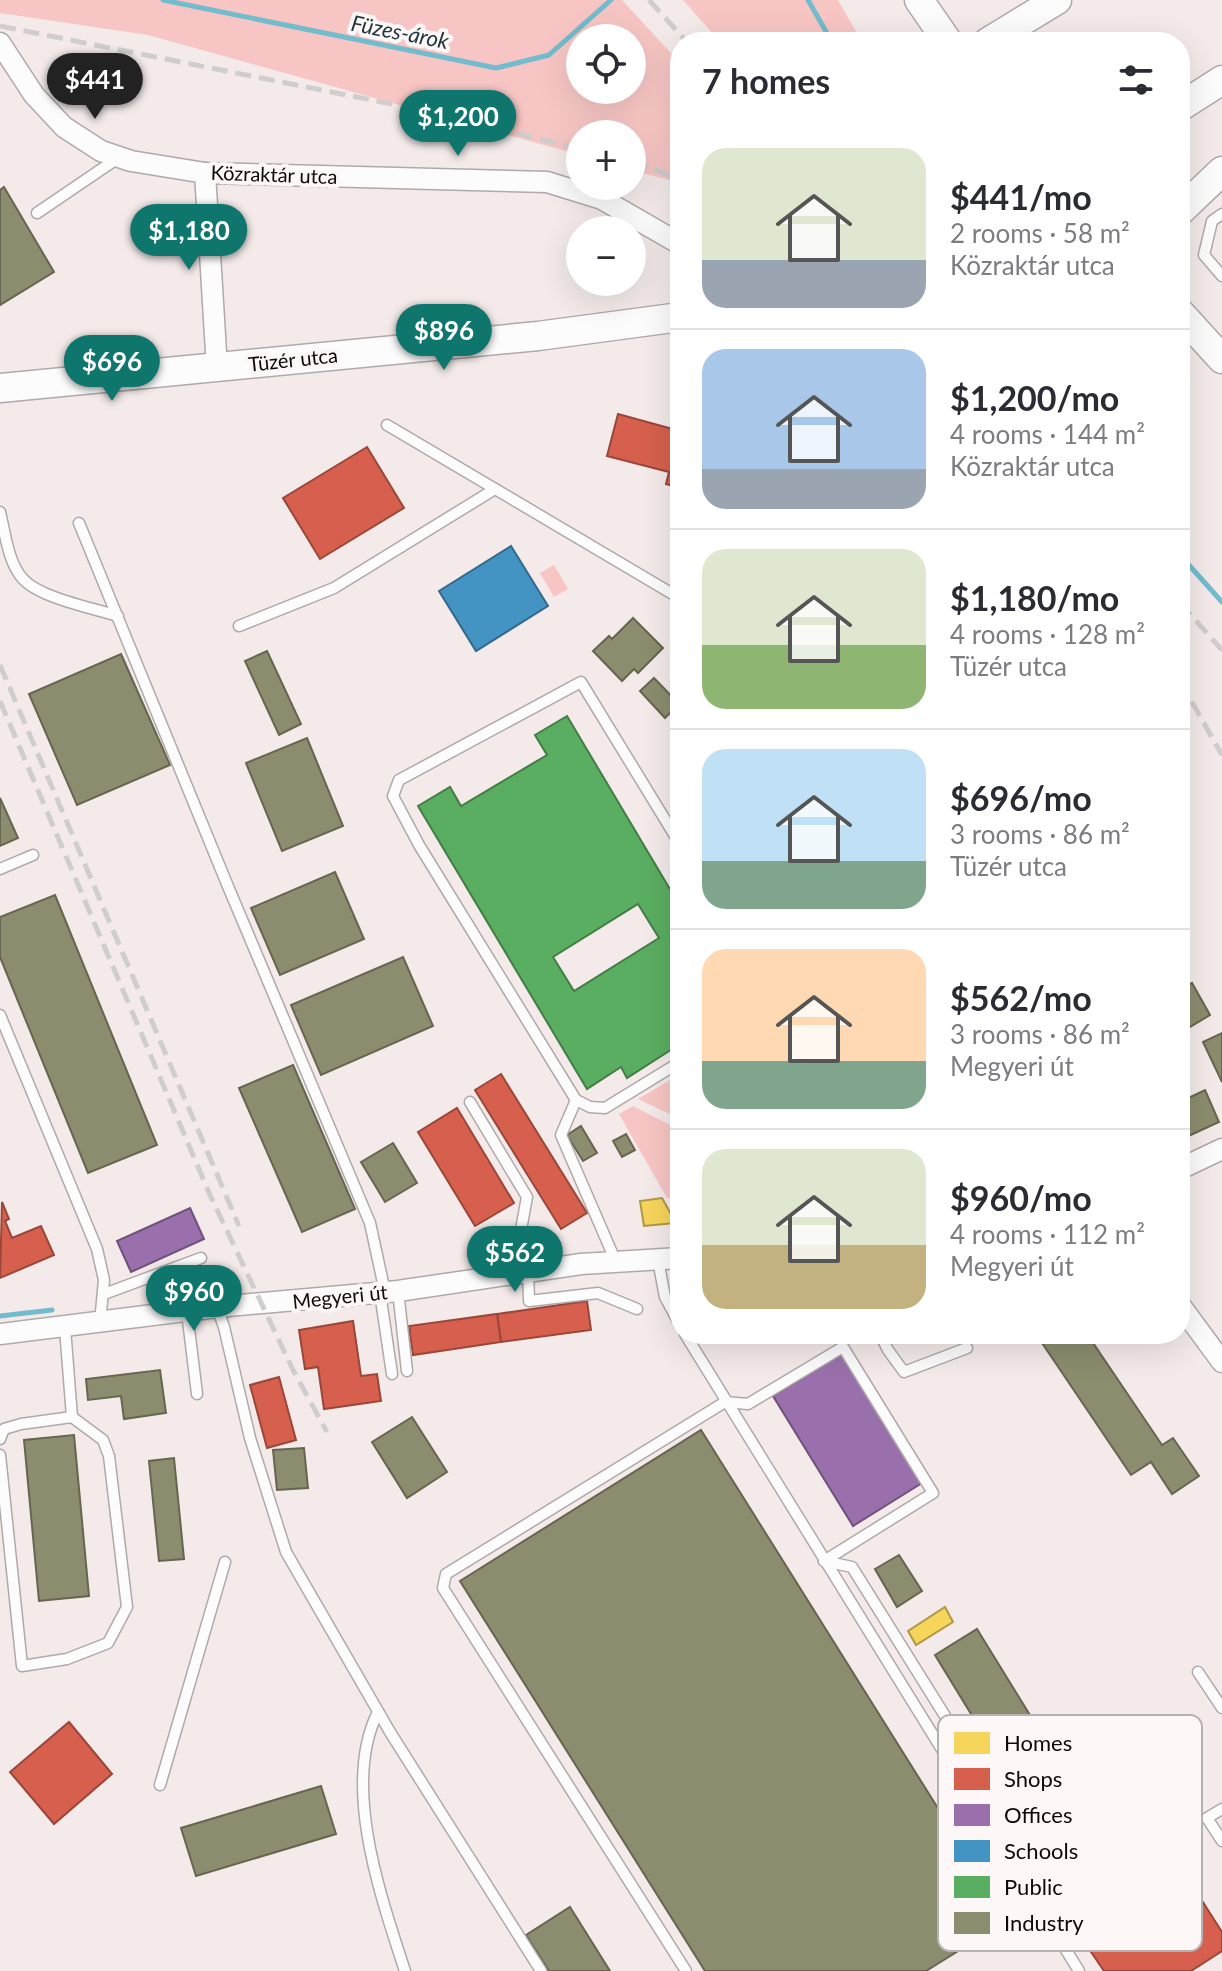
<!DOCTYPE html>
<html lang="en">
<head>
<meta charset="utf-8">
<style>
  :root { --surface:#fff; --page:#f7f7f7; --text:#2b2b33; --muted:#7c7c81; --line:#e1e1e2; --accent:#0f766e }
  body { margin:0; font-family:Lato,sans-serif; background:var(--page); color:var(--text); height:100vh; display:flex; flex-direction:column; font-size:30px; white-space:nowrap }
  * { box-sizing:border-box; margin:0 }
  p { font-size:26px; color:var(--muted) }
  .icon { flex:none; width:44px; height:44px; fill:none; stroke:currentColor; stroke-width:2; stroke-linecap:round; stroke-linejoin:round }
  .map { position:relative; flex:1; overflow:hidden }
  .side { position:absolute; left:670px; top:32px; width:520px; height:1312px; display:flex; flex-direction:column; background:var(--surface); border-radius:32px; box-shadow:0 8px 32px #0002 }
  .side>* { flex:none }
  .buttons { position:absolute; left:566px; top:24px; display:grid; gap:16px }
  .buttons a { display:grid; place-items:center; width:80px; height:80px; border-radius:50%; background:var(--surface); box-shadow:0 8px 32px #0002; font-size:40px }
  .price { position:absolute; translate:-50% -68px; padding:0 18px; border-radius:28px; background:var(--accent); color:#fff; font-size:26px; line-height:52px; filter:drop-shadow(0 2px 4px #0008) }
  .price::after { content:''; position:absolute; left:50%; top:48px; width:24px; height:18px; margin-left:-12px; background:inherit; clip-path:polygon(0 0,100% 0,50% 100%) }
  .price.active { background:#222; color:#fff }
  ul { padding:0; list-style:none }
  li { display:flex; align-items:center; gap:24px; height:200px; padding:0 32px }
  li+li { border-top:2px solid var(--line) }
  li span { display:grid; place-items:center; flex:none; width:224px; height:160px; border-radius:24px; color:#555 }
  li>.icon { margin-inline-start:auto }
  span .icon { width:96px; height:96px; fill:#fffc; stroke-width:1 }
  li b { font-size:34px }
  h2 { display:flex; justify-content:space-between; align-items:center; height:96px; padding:0 32px; font-size:34px }
  .map>svg:first-child { display:block }
  .green { fill:#f7c6c4; fill-rule:evenodd }
  .homes { fill:#f6d55c; stroke:#b19843; stroke-width:2 }
  .shops { fill:#d6604d; stroke:#9a4639; stroke-width:2 }
  .offices { fill:#9970ab; stroke:#70517b; stroke-width:2 }
  .schools { fill:#4393c3; stroke:#336a8c; stroke-width:2 }
  .public { fill:#5aae61; stroke:#447d47; stroke-width:2; fill-rule:evenodd }
  .industry { fill:#8c8c6e; stroke:#666550; stroke-width:2 }
  .lines { fill:none; stroke-linecap:round; stroke-linejoin:round }
  .stream { stroke:#72bccd; stroke-width:5 }
  .lane-casing { stroke:#b0a9a9; stroke-width:13 }
  .street-casing { stroke:#b0a9a9; stroke-width:23 }
  .secondary-casing { stroke:#b0a9a9; stroke-width:31 }
  .lane { stroke:#fdfcfc; stroke-width:10 }
  .street { stroke:#fdfcfc; stroke-width:20 }
  .secondary { stroke:#fdfcfc; stroke-width:28 }
  .rail { stroke:#d0cdcd; stroke-width:5; stroke-dasharray:16 8; stroke-linecap:butt }
  .labels { text-anchor:middle; stroke-width:8; stroke-linejoin:round; paint-order:stroke }
  .street-label { font-size:20px; fill:#0f0a0a; stroke:#fef7f7 }
  .water-label { font-size:22px; font-style:italic; fill:#1d353b; stroke:#fef7f7 }
  .key { fill:#fef7f7; stroke:#b6b0b0; stroke-width:2 }
  .key-label { font-size:22px; fill:#0f0a0a }
</style>
</head>
<body>
<div class="map">
<svg width="1222" height="1971" viewBox="0 0 1222 1971">
  <rect width="100%" height="100%" fill="#f4eaea"/>
  <g class="green">
    <path d="M0,0h622l58,63v120l-48,-13v-36h-52v21l-432,-120 -148,-22zM632,38v52h-52v-52z"/>
    <path d="M683,0h155l24,42h-142z"/>
    <path d="M554,565l14,24 -14,8 -14,-24z"/>
    <path d="M680,1074v45l-42,-20z"/>
    <path d="M633,1106l47,24v67l-13,1 -48,-84z"/>
  </g>
  <g class="homes">
    <path d="M662,1198l14,25 -32,3 -4,-25z"/>
    <path d="M945,1607l8,15 -37,23 -8,-14z"/>
  </g>
  <g class="shops">
    <path d="M618,414l62,17v57l-14,-4 3,-12 -62,-16z"/>
    <path d="M367,447l37,61 -84,51 -37,-61z"/>
    <path d="M501,1074l86,139 -26,16 -86,-139z"/>
    <path d="M457,1108l57,95 -39,23 -57,-94z"/>
    <path d="M2,1202l7,17 -4,2 7,17 29,-12 13,29 -54,23z"/>
    <path d="M587,1301l4,29 -90,12 -4,-28z"/>
    <path d="M497,1314l4,28 -88,13 -4,-29z"/>
    <path d="M353,1321l8,55 16,-2 4,27 -57,8 -6,-42 -13,2 -6,-39z"/>
    <path d="M279,1377l17,63 -29,8 -17,-63z"/>
    <path d="M69,1722l43,52 -58,50 -44,-52z"/>
    <path d="M1187,1877l35,55v19l-31,20h-87l-19,-28z"/>
  </g>
  <g class="offices">
    <path d="M190,1208l14,31 -73,33 -14,-31z"/>
    <path d="M842,1353l80,130 -69,43 -80,-130z"/>
  </g>
  <path class="schools" d="M511,546l37,60 -72,45 -37,-60z"/>
  <path class="public" d="M567,716l113,190v138l-53,34 -6,-11 -34,22 -169,-283 32,-19 11,19 86,-51 -12,-20zM638,904l21,34 -85,53 -21,-34z"/>
  <g class="industry">
    <path d="M4,187l50,85 -54,33v-115z"/>
    <path d="M633,618l30,30 -25,25 -4,-4 -12,12 -29,-30 16,-15 3,3z"/>
    <path d="M267,651l34,73 -22,11 -34,-74z"/>
    <path d="M121,654l49,111 -93,40 -48,-111z"/>
    <path d="M654,678l25,26 -14,14 -25,-27z"/>
    <path d="M307,738l36,88 -61,25 -36,-88z"/>
    <path d="M0,798l18,40 -18,8z"/>
    <path d="M335,872l29,67 -84,36 -29,-67z"/>
    <path d="M55,895l102,250 -69,28 -88,-216v-40z"/>
    <path d="M403,957l30,69 -112,49 -30,-70z"/>
    <path d="M1192,983l18,32 -30,18v-43z"/>
    <path d="M1222,1033v49l-19,-40z"/>
    <path d="M293,1065l62,144 -53,23 -63,-144z"/>
    <path d="M1205,1090l14,32 -39,18v-38z"/>
    <path d="M581,1126l16,27 -14,8 -16,-26z"/>
    <path d="M626,1134l9,16 -13,7 -9,-16z"/>
    <path d="M393,1143l24,40 -32,19 -24,-40z"/>
    <path d="M1036,1334h51l75,111 11,-7 26,38 -27,18 -21,-32 -20,13z"/>
    <path d="M160,1370l6,43 -42,6 -3,-23 -33,4 -2,-21z"/>
    <path d="M412,1417l35,55 -40,26 -35,-56z"/>
    <path d="M701,1430l307,490 -82,51h-221l-245,-390z"/>
    <path d="M74,1435l15,161 -50,5 -15,-161z"/>
    <path d="M304,1448l4,40 -31,2 -4,-40z"/>
    <path d="M174,1458l10,101 -25,2 -10,-100z"/>
    <path d="M899,1555l23,36 -25,16 -22,-38z"/>
    <path d="M977,1629l133,216 -43,26 -132,-216z"/>
    <path d="M321,1786l15,48 -140,42 -15,-48z"/>
    <path d="M570,1907l40,64h-61l-23,-36z"/>
  </g>
  <g class="lines">
    <g class="stream">
      <path d="M163,0l333,68 53,-13 62,-55"/>
      <path d="M808,0l24,42"/>
      <path d="M1180,555l42,47"/>
      <path d="M0,1316l52,-6"/>
    </g>
    <defs>
      <g id="lane">
        <path d="M37,213l81,-55"/>
        <path d="M1222,214l-10,7 -8,34 18,21"/>
        <path d="M387,425l289,171h4"/>
        <path d="M0,512c5,20 8,51 23,67 17,19 70,29 95,37"/>
        <path d="M79,523l148,361 143,339 15,69"/>
        <path d="M239,626l95,-38 161,-99"/>
        <path d="M680,844l-99,-162 -182,98 -6,16 26,49 157,255 14,7 15,1 75,-46"/>
        <path d="M0,869l33,-14"/>
        <path d="M0,1015l97,234 7,31 -4,42"/>
        <path d="M576,1100l-15,35 55,127"/>
        <path d="M470,1102l57,95 -7,38 8,35 1,31 69,-8 39,16"/>
        <path d="M658,1260l7,37 15,28"/>
        <path d="M398,1291l9,80"/>
        <path d="M380,1293l12,81"/>
        <path d="M104,1294l97,-36"/>
        <path d="M217,1307l7,20 26,111 36,114 104,180 151,239"/>
        <path d="M187,1312l10,82"/>
        <path d="M65,1328l7,89"/>
        <path d="M685,1334l394,637"/>
        <path d="M880,1334l8,16 16,22 63,-24"/>
        <path d="M0,1439l4,-10 17,-5 51,-7 31,23 6,16 18,151 -19,36 -41,16 -45,7 -22,-211"/>
        <path d="M824,1561l28,6 103,165 -4,31"/>
        <path d="M1198,1672l24,36"/>
        <path d="M378,1712c-37,73 3,185 27,259"/>
        <path d="M160,1785l65,-223"/>
        <path d="M1222,1809l-15,9 15,23"/>
        <path d="M1046,1917l61,-37"/>
        <path d="M686,1971l-243,-383 3,-14 279,-172 23,2 95,-57 90,146 -109,68"/>
      </g>
      <g id="street">
        <path d="M0,43l34,52 30,32 37,24 30,10 74,12 342,9 55,17 78,45"/>
        <path d="M205,173l12,195"/>
        <path d="M1180,1169l42,-20"/>
        <path d="M1180,1305l42,57"/>
        <path d="M0,1334l217,-27 181,-16 183,-27 99,-6"/>
      </g>
      <g id="secondary">
        <path d="M919,0l29,42"/>
        <path d="M988,42l69,-42"/>
        <path d="M1180,107l42,-27"/>
        <path d="M1180,211l42,-40"/>
        <path d="M1180,313l42,46"/>
        <path d="M0,388l538,-52 142,-19"/>
      </g>
    </defs>
    <use href="#lane" class="lane-casing"/>
    <use href="#street" class="street-casing"/>
    <use href="#secondary" class="secondary-casing"/>
    <use href="#lane" class="lane"/>
    <use href="#street" class="street"/>
    <use href="#secondary" class="secondary"/>
    <g class="rail">
      <path d="M649,0l38,42"/>
      <path d="M0,26l432,86 148,37"/>
      <path d="M632,161l48,18"/>
      <path d="M1180,603l42,47"/>
      <path d="M0,665l239,561"/>
      <path d="M1180,681l42,74"/>
      <path d="M0,701l210,494 83,175 34,62"/>
    </g>
  </g>
  <g class="labels">
    <g class="street-label">
      <text transform="translate(274 175) rotate(2)" y="7">Közraktár utca</text>
      <text transform="translate(293 360) rotate(-6)" y="7">Tüzér utca</text>
      <text transform="translate(340 1297) rotate(-6)" y="7">Megyeri út</text>
    </g>
    <g class="water-label">
      <text transform="translate(400 32) rotate(11)" y="8">Füzes-árok</text>
    </g>
  </g>
  <rect x="938" y="1715" width="264" height="236" rx="12" class="key"/>
  <rect x="954" y="1732" width="36" height="22" fill="#f6d55c"/>
  <rect x="954" y="1768" width="36" height="22" fill="#d6604d"/>
  <rect x="954" y="1804" width="36" height="22" fill="#9970ab"/>
  <rect x="954" y="1840" width="36" height="22" fill="#4393c3"/>
  <rect x="954" y="1876" width="36" height="22" fill="#5aae61"/>
  <rect x="954" y="1912" width="36" height="22" fill="#8c8c6e"/>
  <g class="key-label">
    <text x="1004" y="1751">Homes</text>
    <text x="1004" y="1787">Shops</text>
    <text x="1004" y="1823">Offices</text>
    <text x="1004" y="1859">Schools</text>
    <text x="1004" y="1895">Public</text>
    <text x="1004" y="1931">Industry</text>
  </g>
</svg>
<div class="buttons">
<a><svg class="icon" aria-label="locate" viewBox="0 0 24 24"><circle cx="12" cy="12" r="6"/><path d="M12 2v4M12 18v4M2 12h4M18 12h4"/></svg></a>
<a>+</a>
<a>−</a>
</div>
<b class="price active" style="left:95px;top:121px">$441</b>
<b class="price" style="left:458px;top:158px">$1,200</b>
<b class="price" style="left:189px;top:272px">$1,180</b>
<b class="price" style="left:444px;top:372px">$896</b>
<b class="price" style="left:112px;top:403px">$696</b>
<b class="price" style="left:515px;top:1294px">$562</b>
<b class="price" style="left:194px;top:1333px">$960</b>
<section class="side">
<h2>7 homes<svg class="icon" aria-label="filters" viewBox="0 0 24 24"><path d="M4 7h16M4 17h16"/><circle cx="9" cy="7" r="2"/><circle cx="15" cy="17" r="2"/></svg></h2>
<ul>
<li><span style="background:linear-gradient(#dfe7d0 70%,#9aa5b1 0)"><svg class="icon" aria-label="home" viewBox="0 0 24 24"><path d="M3 11l9-7 9 7M6 9v11h12V9"/></svg></span><div><b>$441/mo</b><p>2 rooms · 58 m²</p><p>Közraktár utca</p></div></li>
<li><span style="background:linear-gradient(#a9c7e8 75%,#9aa5b1 0)"><svg class="icon" aria-label="home" viewBox="0 0 24 24"><path d="M3 11l9-7 9 7M6 9v11h12V9"/></svg></span><div><b>$1,200/mo</b><p>4 rooms · 144 m²</p><p>Közraktár utca</p></div></li>
<li><span style="background:linear-gradient(#dfe7d0 60%,#8fb573 0)"><svg class="icon" aria-label="home" viewBox="0 0 24 24"><path d="M3 11l9-7 9 7M6 9v11h12V9"/></svg></span><div><b>$1,180/mo</b><p>4 rooms · 128 m²</p><p>Tüzér utca</p></div></li>
<li><span style="background:linear-gradient(#bfe0f5 70%,#7fa58c 0)"><svg class="icon" aria-label="home" viewBox="0 0 24 24"><path d="M3 11l9-7 9 7M6 9v11h12V9"/></svg></span><div><b>$696/mo</b><p>3 rooms · 86 m²</p><p>Tüzér utca</p></div></li>
<li><span style="background:linear-gradient(#ffd9b3 70%,#7fa58c 0)"><svg class="icon" aria-label="home" viewBox="0 0 24 24"><path d="M3 11l9-7 9 7M6 9v11h12V9"/></svg></span><div><b>$562/mo</b><p>3 rooms · 86 m²</p><p>Megyeri út</p></div></li>
<li><span style="background:linear-gradient(#dfe7d0 60%,#c2b280 0)"><svg class="icon" aria-label="home" viewBox="0 0 24 24"><path d="M3 11l9-7 9 7M6 9v11h12V9"/></svg></span><div><b>$960/mo</b><p>4 rooms · 112 m²</p><p>Megyeri út</p></div></li>
</ul>
</section>
</div>
</body>
</html>
